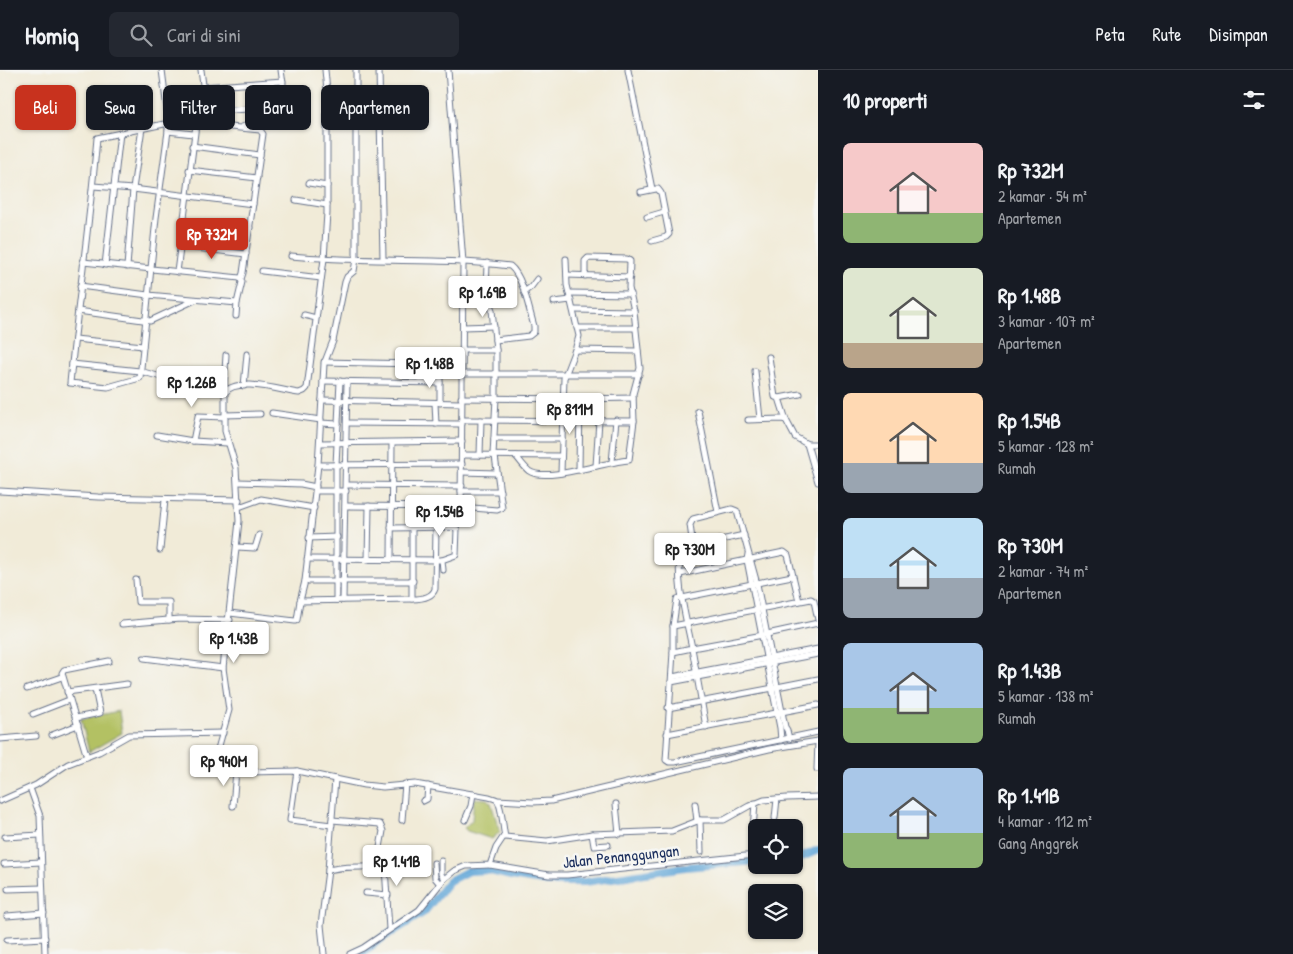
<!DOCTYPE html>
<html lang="id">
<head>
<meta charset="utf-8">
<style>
  :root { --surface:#171b24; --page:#242831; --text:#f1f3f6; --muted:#9ea1a6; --line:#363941; --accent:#c8321e }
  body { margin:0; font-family:"Patrick Hand",sans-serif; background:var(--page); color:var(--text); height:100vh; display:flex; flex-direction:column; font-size:19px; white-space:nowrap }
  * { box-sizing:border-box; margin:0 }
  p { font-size:16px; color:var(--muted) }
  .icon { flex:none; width:28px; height:28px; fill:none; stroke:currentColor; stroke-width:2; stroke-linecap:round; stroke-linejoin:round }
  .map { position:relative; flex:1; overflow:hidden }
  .side { display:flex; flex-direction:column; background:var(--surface); width:475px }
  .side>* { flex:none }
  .guide { position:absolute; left:15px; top:15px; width:475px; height:45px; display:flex; gap:10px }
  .controls { position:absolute; left:748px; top:749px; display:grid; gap:10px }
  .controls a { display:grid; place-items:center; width:55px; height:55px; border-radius:8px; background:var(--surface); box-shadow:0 1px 4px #0004; font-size:25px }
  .price { position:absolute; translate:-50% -42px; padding:0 11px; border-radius:5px; background:#fff; color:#222; font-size:16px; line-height:32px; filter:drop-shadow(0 1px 2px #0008) }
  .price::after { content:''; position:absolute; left:50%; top:30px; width:15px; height:11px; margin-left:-8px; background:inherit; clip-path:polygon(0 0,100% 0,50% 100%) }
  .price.on { background:var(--accent); color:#fff }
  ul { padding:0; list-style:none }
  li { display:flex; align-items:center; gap:15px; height:125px; padding:0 25px }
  li span { display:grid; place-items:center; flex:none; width:140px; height:100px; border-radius:8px; color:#555 }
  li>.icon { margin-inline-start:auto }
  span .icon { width:60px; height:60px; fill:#fffc; stroke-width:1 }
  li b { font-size:21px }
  h2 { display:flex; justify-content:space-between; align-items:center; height:60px; padding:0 25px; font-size:21px }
  .tag { padding:0 18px; border-radius:8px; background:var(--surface); box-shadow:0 1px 4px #0004; font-size:18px; line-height:45px }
  .tag.on { background:var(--accent); color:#fff }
  header { display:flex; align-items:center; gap:30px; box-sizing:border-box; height:70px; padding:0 25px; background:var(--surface); border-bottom:1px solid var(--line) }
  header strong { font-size:24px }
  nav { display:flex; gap:28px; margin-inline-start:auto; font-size:18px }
  .search { width:350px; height:45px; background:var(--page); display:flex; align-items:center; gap:12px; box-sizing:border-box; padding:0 18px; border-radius:8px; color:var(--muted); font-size:19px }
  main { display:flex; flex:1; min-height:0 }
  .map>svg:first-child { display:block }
  .green { fill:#b3c163; stroke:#677860 }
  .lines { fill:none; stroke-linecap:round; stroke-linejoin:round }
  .river { stroke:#63a7d8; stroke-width:8 }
  .minor-casing { stroke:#667189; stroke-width:7 }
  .minor { stroke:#fff; stroke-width:5 }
  .labels { text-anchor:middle; stroke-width:5; stroke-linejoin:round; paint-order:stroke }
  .street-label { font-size:16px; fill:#1b2f5e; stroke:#f6f6f2 }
</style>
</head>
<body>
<header>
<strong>Homiq</strong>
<div class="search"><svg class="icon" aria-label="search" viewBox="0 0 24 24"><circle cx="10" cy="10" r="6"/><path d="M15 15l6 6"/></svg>Cari di sini</div>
<nav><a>Peta</a><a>Rute</a><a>Disimpan</a></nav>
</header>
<main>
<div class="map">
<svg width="818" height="884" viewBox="0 0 818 884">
  <rect width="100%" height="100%" fill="#f6f6f2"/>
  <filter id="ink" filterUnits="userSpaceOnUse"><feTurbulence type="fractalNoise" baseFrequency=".02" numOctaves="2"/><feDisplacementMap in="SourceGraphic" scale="10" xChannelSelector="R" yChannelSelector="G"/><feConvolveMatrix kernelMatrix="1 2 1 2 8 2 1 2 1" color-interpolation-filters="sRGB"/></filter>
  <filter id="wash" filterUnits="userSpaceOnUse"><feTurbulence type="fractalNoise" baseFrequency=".0096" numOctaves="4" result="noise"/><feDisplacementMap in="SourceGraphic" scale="20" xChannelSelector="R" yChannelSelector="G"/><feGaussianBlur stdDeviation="1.12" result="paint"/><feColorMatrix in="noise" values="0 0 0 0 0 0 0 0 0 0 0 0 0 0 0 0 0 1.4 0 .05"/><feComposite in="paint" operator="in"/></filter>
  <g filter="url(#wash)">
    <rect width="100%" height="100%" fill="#f1ebd8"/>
    <g class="green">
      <path d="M119,641l3,22 -33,19 -8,-33z"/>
      <path d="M474,728l13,1 4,4 9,29 -8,7 -25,-8 -3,-3 8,-8z"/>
    </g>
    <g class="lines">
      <g class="river">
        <path d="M794,788l8,-1 16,-7"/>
        <path d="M362,884l16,-13 46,-29 25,-31 19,-10 19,-1 24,6 37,6h37l100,-15 71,-6"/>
      </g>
    </g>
  </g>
  <g filter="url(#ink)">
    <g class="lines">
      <defs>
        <g id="minor">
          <path d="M162,0l6,47v14l-12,87 -16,160 -32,9 -38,-4c8,-82 20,-163 27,-245l72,-15"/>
          <path d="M201,0l5,37 4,4h4l53,-3 14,-4 4,-6 -4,-28"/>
          <path d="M325,0l2,21v122l-3,46 -17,129 -3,3 -5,2c-16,-2 -64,-17 -74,0v38l11,37 3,53 -16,147 6,42 -11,39 1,7 11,12 6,3 13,1 48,-1 67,14 19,2 32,-3 74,13c2,1 6,1 8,3 5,6 6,29 8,37l42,4 45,-7 80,-3 28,-11h24l25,-14 15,-6 23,-2 31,-1"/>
          <path d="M356,0v189l-2,12 -7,6 -2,5 -12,59 -9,23 -6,101 -13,116 -5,20 112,-2c9,0 20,-1 23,-10l1,-62"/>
          <path d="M379,0l4,189"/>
          <path d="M628,0l24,119"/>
          <path d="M203,17l80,-6"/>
          <path d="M327,33l30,1"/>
          <path d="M255,45l4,9"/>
          <path d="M242,57l16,-5"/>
          <path d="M168,61l25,3"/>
          <path d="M192,76l68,9"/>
          <path d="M189,100l68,8"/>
          <path d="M309,113l18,3"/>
          <path d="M93,116l40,3 120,15"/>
          <path d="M641,122l15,-3h2l3,4 8,41 -3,3 -14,4"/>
          <path d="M296,130l31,5"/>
          <path d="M647,147l17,-5"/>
          <path d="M183,152l67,6"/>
          <path d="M180,176l66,8"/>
          <path d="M291,186c73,7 146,1 219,10 13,10 19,44 24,60v6l-5,4 -34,4"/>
          <path d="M487,193l-1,31 6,16 4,40v48l-3,57"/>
          <path d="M105,195l15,-132"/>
          <path d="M127,197l6,-78 9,-61"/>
          <path d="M262,201l59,7"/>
          <path d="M177,202l19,-147 4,-1 60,6 3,4 -20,139 -2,6"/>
          <path d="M567,205l63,2"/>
          <path d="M80,216l68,9 89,8 5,-21 -2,-4 -157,-16"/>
          <path d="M524,222l7,-5 6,-8"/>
          <path d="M569,223l62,1"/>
          <path d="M554,232l17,-2"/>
          <path d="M574,240l60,1"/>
          <path d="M78,241l72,10 45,-21"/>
          <path d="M304,245l12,3"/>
          <path d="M236,246l1,-13"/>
          <path d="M463,257l31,-1"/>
          <path d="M577,258h58"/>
          <path d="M75,269l68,7"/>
          <path d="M462,280h34"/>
          <path d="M575,280l63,1"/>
          <path d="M769,287l6,40 4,1 7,22"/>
          <path d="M324,292l137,3"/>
          <path d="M72,294l68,7 21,6 63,10"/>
          <path d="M755,301l5,48"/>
          <path d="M461,304h178"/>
          <path d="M440,305v28"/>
          <path d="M323,311l117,2"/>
          <path d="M244,316l3,-32"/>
          <path d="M226,319l-2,-2 2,-32"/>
          <path d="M461,328l119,1 53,-1"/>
          <path d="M779,328l21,-4"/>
          <path d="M322,330l139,3"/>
          <path d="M435,333l1,21"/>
          <path d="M698,341l20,101"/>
          <path d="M272,343l49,7"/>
          <path d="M225,345l35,-1"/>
          <path d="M462,350l172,1 -1,-27 7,-26 -6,-57 -5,-23 1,-27 -3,-2 -39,-1 -3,3v15"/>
          <path d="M748,350l34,-1 4,1 9,17 12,7 11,38"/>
          <path d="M321,353l17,1"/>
          <path d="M347,353l115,1"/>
          <path d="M157,365l36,6 34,2"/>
          <path d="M494,369h68"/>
          <path d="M193,371l5,-25 27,1"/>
          <path d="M320,373l142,-2"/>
          <path d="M807,374h11"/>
          <path d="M462,385l99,1"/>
          <path d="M480,385l1,-35"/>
          <path d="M516,386c4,5 8,11 13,15 16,12 79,-10 100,-11l5,-39"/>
          <path d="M612,392l4,-42"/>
          <path d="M318,395l144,-1"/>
          <path d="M596,396l3,-46"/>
          <path d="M579,400l1,-71"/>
          <path d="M462,402l35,1"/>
          <path d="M561,403l3,-95 12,-31 3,-11 -12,-51 -1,-26"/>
          <path d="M238,412l63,2 15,3"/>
          <path d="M346,415l116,1"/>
          <path d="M0,421l98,6 141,3"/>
          <path d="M316,421h30"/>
          <path d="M461,421h39"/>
          <path d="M346,436l115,1 2,-245 -15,-192"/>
          <path d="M239,437l22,-8 53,9"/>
          <path d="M461,437l36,3 5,-2 -7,-52"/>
          <path d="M391,458l62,-1 4,2 -1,26 -14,5 1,10"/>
          <path d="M412,458v71"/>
          <path d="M744,465l-51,11 -12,4c-6,31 5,67 11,98l-19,4 -7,108 3,2h6l143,-30"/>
          <path d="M309,468l28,-1"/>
          <path d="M693,476l-3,-21 3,-6 39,-10 5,2 20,73 28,143 2,3 2,9"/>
          <path d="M237,477l18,1 4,-13"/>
          <path d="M160,480l5,-50"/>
          <path d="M748,484l-1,6 33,168 1,12"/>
          <path d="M307,489l135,1"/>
          <path d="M391,489l1,-116"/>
          <path d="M368,490l1,-54"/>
          <path d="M680,504l104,-22 4,3 11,46"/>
          <path d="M136,510l2,22h31v18"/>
          <path d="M305,511h108"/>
          <path d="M336,530v-135l4,-84"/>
          <path d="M343,530l4,-219"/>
          <path d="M230,543l65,8 2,-1 3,-19"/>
          <path d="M122,554l58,-5 50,1"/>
          <path d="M673,556l138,-27 3,2 4,19"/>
          <path d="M767,564l51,-11"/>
          <path d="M673,582v-26l4,-27 115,-23"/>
          <path d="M144,588l79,10"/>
          <path d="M672,607l146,-28"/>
          <path d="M671,612l147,-28"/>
          <path d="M777,617l41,-8"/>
          <path d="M27,619l35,-12"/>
          <path d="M67,622l60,-8"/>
          <path d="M668,638l105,-20"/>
          <path d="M33,644l36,-14"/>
          <path d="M76,648l24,-5 -5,-24"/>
          <path d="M706,657l-14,-79 71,-13"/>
          <path d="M667,664l151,-29"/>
          <path d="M52,665l26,-10"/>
          <path d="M0,669l36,-3"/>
          <path d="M87,687l-25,-84 2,-3 45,-9"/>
          <path d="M817,699l1,-28"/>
          <path d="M297,701l-7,49 42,5"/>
          <path d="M30,718l10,28 5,138"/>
          <path d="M497,730l36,2 18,-1 218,-52 49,-8"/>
          <path d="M0,731l36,-16 32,-21 31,-12 30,-17 94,-2"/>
          <path d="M423,731l4,-2 1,-13"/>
          <path d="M616,734l3,30"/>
          <path d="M695,734l2,17"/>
          <path d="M233,736l3,-35"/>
          <path d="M775,748l2,-19"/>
          <path d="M332,750l48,4 3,7 -6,33"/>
          <path d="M402,750l3,-36"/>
          <path d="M465,750l6,-14 2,-12"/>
          <path d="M700,750l1,32"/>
          <path d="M592,764l2,12 14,-1"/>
          <path d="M5,767l35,-2"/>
          <path d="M752,773l3,-40"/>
          <path d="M441,791v13l3,5"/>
          <path d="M434,793l1,15 5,6"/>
          <path d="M4,794l37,-2"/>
          <path d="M490,795l59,10h18l188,-20"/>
          <path d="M328,800c13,-3 20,-3 33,-3 8,0 15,-4 24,0l4,62"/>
          <path d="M8,819l34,-1"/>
          <path d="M366,823l22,2"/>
          <path d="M7,846l37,-3"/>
          <path d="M7,870l38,-2"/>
          <path d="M324,884l-3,-29 7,-55 7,-91"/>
          <path d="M350,884l13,-6 56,-38 25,-31 10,-8 12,-5 24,-1 6,-17 8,-12"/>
        </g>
      </defs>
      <use href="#minor" class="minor-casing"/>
      <use href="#minor" class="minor"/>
    </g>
  </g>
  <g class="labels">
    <g class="street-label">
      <text transform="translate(621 786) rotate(-6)" y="6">Jalan Penanggungan</text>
    </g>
  </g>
</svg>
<div class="controls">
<a><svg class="icon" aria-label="locate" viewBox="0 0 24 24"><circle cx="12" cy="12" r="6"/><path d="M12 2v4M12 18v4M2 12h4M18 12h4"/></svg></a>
<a><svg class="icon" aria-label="layers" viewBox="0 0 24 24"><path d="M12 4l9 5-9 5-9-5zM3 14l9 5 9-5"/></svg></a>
</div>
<b class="price on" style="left:212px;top:190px">Rp 732M</b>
<b class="price" style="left:483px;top:248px">Rp 1.69B</b>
<b class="price" style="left:430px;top:319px">Rp 1.48B</b>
<b class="price" style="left:192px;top:338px">Rp 1.26B</b>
<b class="price" style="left:570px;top:365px">Rp 811M</b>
<b class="price" style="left:440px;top:467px">Rp 1.54B</b>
<b class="price" style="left:690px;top:505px">Rp 730M</b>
<b class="price" style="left:234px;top:594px">Rp 1.43B</b>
<b class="price" style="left:224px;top:717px">Rp 940M</b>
<b class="price" style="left:397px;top:817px">Rp 1.41B</b>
<div class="guide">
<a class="tag on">Beli</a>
<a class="tag">Sewa</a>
<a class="tag">Filter</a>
<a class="tag">Baru</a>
<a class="tag">Apartemen</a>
</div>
</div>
<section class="side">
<h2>10 properti<svg class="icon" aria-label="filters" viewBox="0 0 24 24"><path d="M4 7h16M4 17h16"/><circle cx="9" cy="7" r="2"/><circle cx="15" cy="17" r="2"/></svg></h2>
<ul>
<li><span style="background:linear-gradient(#f6c9c9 70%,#8fb573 0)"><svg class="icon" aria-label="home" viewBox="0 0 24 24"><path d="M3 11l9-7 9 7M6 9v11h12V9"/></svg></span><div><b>Rp 732M</b><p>2 kamar · 54 m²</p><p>Apartemen</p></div></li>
<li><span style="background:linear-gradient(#dfe7d0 75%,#b9a48a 0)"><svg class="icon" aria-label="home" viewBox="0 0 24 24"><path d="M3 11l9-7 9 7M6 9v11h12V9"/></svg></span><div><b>Rp 1.48B</b><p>3 kamar · 107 m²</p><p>Apartemen</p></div></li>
<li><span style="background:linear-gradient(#ffd9b3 70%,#9aa5b1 0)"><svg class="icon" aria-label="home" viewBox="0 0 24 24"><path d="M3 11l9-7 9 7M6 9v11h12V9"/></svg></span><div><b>Rp 1.54B</b><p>5 kamar · 128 m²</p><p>Rumah</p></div></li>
<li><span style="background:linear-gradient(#bfe0f5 60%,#9aa5b1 0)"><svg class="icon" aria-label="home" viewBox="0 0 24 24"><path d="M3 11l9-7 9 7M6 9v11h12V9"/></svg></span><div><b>Rp 730M</b><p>2 kamar · 74 m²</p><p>Apartemen</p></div></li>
<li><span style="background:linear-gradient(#a9c7e8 65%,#8fb573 0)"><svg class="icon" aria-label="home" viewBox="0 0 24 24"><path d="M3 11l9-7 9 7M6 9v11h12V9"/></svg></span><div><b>Rp 1.43B</b><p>5 kamar · 138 m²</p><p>Rumah</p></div></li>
<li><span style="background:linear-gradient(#a9c7e8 65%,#8fb573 0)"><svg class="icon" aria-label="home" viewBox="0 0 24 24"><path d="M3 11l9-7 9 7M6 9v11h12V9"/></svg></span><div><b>Rp 1.41B</b><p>4 kamar · 112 m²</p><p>Gang Anggrek</p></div></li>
</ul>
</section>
</main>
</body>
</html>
